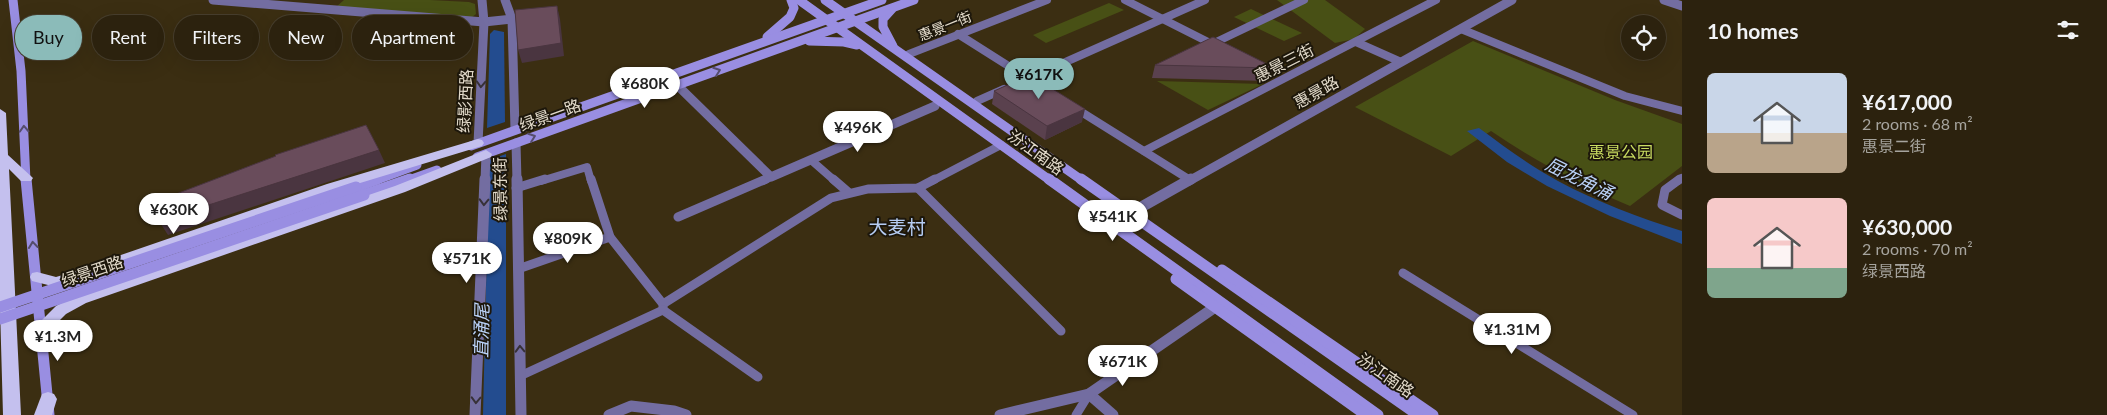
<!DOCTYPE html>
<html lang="en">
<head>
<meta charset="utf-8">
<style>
  :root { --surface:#2c220e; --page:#382f1c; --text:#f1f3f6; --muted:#a6a49e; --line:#483f2e; --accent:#8bbbb9 }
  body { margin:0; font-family:Lato,"Noto Sans SC",sans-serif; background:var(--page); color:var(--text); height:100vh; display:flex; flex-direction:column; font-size:19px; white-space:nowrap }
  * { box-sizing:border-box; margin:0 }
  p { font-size:16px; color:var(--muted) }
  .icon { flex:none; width:28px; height:28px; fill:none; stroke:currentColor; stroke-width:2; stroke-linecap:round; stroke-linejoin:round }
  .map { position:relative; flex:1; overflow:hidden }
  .side { display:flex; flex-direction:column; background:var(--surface); width:425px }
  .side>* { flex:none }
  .banner { position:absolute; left:15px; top:15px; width:475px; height:45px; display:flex; gap:10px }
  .tools { position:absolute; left:1621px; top:15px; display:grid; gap:10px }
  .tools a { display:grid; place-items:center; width:45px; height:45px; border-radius:50%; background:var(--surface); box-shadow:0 5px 20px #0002,0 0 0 1px var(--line); font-size:25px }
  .price { position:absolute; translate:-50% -42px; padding:0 11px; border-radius:18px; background:#fff; color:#222; font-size:16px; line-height:32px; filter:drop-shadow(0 1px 2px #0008) }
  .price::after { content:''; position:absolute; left:50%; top:30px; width:15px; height:11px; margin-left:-8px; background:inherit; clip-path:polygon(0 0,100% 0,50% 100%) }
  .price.selected { background:var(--accent); color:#111 }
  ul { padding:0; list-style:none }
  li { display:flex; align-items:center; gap:15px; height:125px; padding:0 25px }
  li span { display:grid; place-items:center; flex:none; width:140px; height:100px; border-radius:8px; color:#555 }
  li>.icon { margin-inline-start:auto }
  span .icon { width:60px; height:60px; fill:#fffc; stroke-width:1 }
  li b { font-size:21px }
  h2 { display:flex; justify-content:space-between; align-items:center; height:60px; padding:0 25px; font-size:21px }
  .tag { padding:0 18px; border-radius:22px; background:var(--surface); box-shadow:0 5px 20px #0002,0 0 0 1px var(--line); font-size:18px; line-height:45px }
  .tag.selected { background:var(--accent); color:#111 }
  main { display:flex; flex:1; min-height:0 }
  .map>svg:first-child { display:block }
  .green { fill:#485015 }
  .water { fill:#234c8f }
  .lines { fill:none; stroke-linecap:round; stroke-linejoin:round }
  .minor-far1 { stroke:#736da1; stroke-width:8 }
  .minor { stroke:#736da1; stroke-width:9 }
  .tertiary-far1 { stroke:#736da1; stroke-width:9 }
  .tertiary { stroke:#736da1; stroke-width:11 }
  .secondary-far1 { stroke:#998ee2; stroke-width:9 }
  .secondary { stroke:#998ee2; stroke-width:11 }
  .trunk { fill:#c4c0ee; fill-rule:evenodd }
  .secondary-bridge { stroke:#998ee2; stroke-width:11 }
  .wall { fill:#5a414e }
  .shaded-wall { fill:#4a3540 }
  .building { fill:#694c5b; stroke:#4a3540 }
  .oneway { stroke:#554d6c }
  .oneway2 { stroke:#373138 }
  .labels { text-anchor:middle; stroke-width:4; stroke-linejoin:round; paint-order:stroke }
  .far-street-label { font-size:14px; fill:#e3dbcb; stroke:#1d170b }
  .street-label { font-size:16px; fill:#e3dbcb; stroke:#1d170b }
  .park-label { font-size:16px; fill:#cadd61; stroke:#1d170b }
  .water-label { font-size:18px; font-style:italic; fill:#b9d1f7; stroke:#1d170b }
  .quarter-label { font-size:19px; fill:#b5ccf3; stroke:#1d170b }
</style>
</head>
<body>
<main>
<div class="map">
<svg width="1682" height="415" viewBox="0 0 1682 415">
  <rect width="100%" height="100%" fill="#3b2e12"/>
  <g class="green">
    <path d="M344,0h86l39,2 6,2 1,10 -5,4 -135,-11z"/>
    <path d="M1277,0h48l40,29 -11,10 -19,4z"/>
    <path d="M1109,3l15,7 -78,33 -13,-8z"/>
    <path d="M1251,9l51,24 -18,8 -50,-24z"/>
    <path d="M1473,41l142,59 67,24v42l-52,40c-50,-21 -95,-45 -139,-75l-40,25 -96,-49z"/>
    <path d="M1157,81l106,3 -55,26z"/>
  </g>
  <g class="water">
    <path d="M494,30l10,2 1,90 -18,6 3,-94z"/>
    <path d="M1479,128c26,19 51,38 79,53 39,21 82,37 124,50v13l-72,-28 -63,-30 -40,-24 -40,-31z"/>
    <path d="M506,154v261h-23l6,-255z"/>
  </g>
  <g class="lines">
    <g class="minor-far1">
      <path d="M1125,0l91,46"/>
      <path d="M1461,29l164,67 57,15"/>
      <path d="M958,34l76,48"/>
      <path d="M1356,42l45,20"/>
      <path d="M1212,44l92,-44"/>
      <path d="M909,54l138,-54"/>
      <path d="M1025,80l180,-80"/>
      <path d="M977,101l27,-12"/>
      <path d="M1075,108l115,72"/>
      <path d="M1144,151l292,-151"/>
      <path d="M811,160l24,21"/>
      <path d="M541,181l46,-14 4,14"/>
      <path d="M763,181l8,-4"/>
      <path d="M932,181l69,-36"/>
      <path d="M1678,181l4,-3"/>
    </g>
    <g class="minor">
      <path d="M591,179l19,58 53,67v6"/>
      <path d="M833,179l15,13"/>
      <path d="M1680,179l-15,11 -3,15 20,10"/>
      <path d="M516,188l29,-9"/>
      <path d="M918,188l143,143"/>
      <path d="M678,217l88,-38"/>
      <path d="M518,269l92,-32"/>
      <path d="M1403,273l230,142"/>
      <path d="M663,304l168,-106 37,-9 50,-1 17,-9"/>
      <path d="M663,310l95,67"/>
      <path d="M520,376l143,-66"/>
      <path d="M1076,415l13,-21"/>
    </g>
    <g class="tertiary-far1">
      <path d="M213,0l271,22 28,-3"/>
      <path d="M505,0l7,19 3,111"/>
      <path d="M1664,0l18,6"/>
      <path d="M677,85l94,92 164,-71"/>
      <path d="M478,143l6,-121 -2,-22"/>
      <path d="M516,143l1,38"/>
      <path d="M485,181l1,-27"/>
      <path d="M1189,181l323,-181"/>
    </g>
    <g class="tertiary">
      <path d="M517,179l4,236"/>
      <path d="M1136,210l55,-31"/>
      <path d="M1089,394l24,21"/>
      <path d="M475,415l10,-236"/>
      <path d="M609,415l22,-9 43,5 12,4"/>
      <path d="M1000,415l89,-21 132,-91"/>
    </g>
    <g class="secondary-far1">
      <path d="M13,0l8,71 5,110"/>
      <path d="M799,0l252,181"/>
      <path d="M825,0l258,181"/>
      <path d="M892,9l-9,10v8l10,19"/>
      <path d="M767,37l23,-20 4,-9 -3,-8"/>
      <path d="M809,41l35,1 13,3"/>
      <path d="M471,146l411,-146"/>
      <path d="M477,157l437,-157"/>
      <path d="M374,181l43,-16"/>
      <path d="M406,181l31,-11"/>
    </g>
    <g class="secondary">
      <path d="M26,179l23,236"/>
      <path d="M1049,179l329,236"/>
      <path d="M1081,179l337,236"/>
      <path d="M356,187l21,-8"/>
      <path d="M364,195l46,-16"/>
      <path d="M1222,270l211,145"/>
      <path d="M1176,279l190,136"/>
    </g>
    <g class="trunk">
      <path d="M0,109l6,4 2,42 25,23 -2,3h-10l-12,-12 12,246h-18l-3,-107z"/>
      <path d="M478,139l4,1 2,3 -2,3 -145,44 -209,74 -5,1 -5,-1 -2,-4 2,-4 209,-72z"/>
      <path d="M486,150l6,4 -1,3 -86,35 -319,111 -20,11 -18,18 -6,2 -6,-2 -2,-4 22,-22 20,-11 319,-109z"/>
      <path d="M83,269l5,1 2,4 -2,4 -32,9 -24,-6 -2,-4 2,-4 5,-1 19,5z"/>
      <path d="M48,392l6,2 3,5 -5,16h-18l8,-21z"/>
    </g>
    <g class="secondary-bridge">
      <path d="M0,307l356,-120"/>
      <path d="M0,319l364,-124"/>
    </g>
  </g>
  <g class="wall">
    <path d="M1155,65l118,2 -4,13 -2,1 -115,-3z"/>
    <path d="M994,91l88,31 -37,18 -53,-36z"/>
  </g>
  <g class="shaded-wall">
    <path d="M557,6l3,13 4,37 -42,7 -4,-13z"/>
    <path d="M1273,67l-4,13 -2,1 4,-13z"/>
    <path d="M1085,109l-3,13 -37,18 2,-14z"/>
    <path d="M379,150l6,13 -217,72 -9,-14z"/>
  </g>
  <g class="building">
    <path d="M557,6l4,37 -43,7 -3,-40z"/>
    <path d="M1213,37l60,30 -2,1 -116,-3z"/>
    <path d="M1030,75l55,34 -38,17 -53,-35z"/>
    <path d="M366,125l13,25 -220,71 -4,-19 121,-46 -1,-1z"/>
  </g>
  <defs><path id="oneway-chevron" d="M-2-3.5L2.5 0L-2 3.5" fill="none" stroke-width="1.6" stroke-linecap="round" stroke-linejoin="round" transform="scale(1.25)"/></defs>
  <g class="oneway">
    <use href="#oneway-chevron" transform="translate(717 71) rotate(-20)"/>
    <use href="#oneway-chevron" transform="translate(24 129) rotate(-93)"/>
    <use href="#oneway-chevron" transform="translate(532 137) rotate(-20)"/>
    <use href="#oneway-chevron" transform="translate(33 245) rotate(-96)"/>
  </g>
  <g class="oneway2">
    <use href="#oneway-chevron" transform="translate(481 84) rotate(93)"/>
    <use href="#oneway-chevron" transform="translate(484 202) rotate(92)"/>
    <use href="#oneway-chevron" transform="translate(520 349) rotate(-92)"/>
    <use href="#oneway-chevron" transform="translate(476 400) rotate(92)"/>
  </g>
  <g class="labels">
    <g class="far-street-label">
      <text transform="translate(945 26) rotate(-22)" y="5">惠景一街</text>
    </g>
    <g class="street-label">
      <text transform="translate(1284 63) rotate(-27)" y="6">惠景三街</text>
      <text transform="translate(1316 92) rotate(-29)" y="6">惠景路</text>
      <text transform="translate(465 101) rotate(-87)" y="6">绿影西路</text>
      <text transform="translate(550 115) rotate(-20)" y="6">绿景一路</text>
      <text transform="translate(1036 152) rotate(36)" y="6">汾江南路</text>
      <text transform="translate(500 189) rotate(-91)" y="6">绿景东街</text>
      <text transform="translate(92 271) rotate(-19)" y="6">绿景西路</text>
      <text transform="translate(1386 375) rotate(35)" y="6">汾江南路</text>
    </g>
    <g class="park-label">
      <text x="1621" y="158">惠景公园</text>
    </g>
    <g class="water-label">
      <text transform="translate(1579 179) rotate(26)" y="6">屈龙角涌</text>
      <text transform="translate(482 331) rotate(-89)" y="6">直涌尾</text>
    </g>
    <g class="quarter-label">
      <text x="897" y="234">大麦村</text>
    </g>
  </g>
</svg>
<div class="tools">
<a><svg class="icon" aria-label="locate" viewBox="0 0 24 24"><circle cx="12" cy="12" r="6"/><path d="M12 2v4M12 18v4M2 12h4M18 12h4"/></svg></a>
</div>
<b class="price selected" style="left:1039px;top:100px">¥617K</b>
<b class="price" style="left:645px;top:109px">¥680K</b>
<b class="price" style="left:858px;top:153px">¥496K</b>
<b class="price" style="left:174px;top:235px">¥630K</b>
<b class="price" style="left:1113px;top:242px">¥541K</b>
<b class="price" style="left:568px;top:264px">¥809K</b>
<b class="price" style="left:467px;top:284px">¥571K</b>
<b class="price" style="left:1512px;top:355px">¥1.31M</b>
<b class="price" style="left:58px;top:362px">¥1.3M</b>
<b class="price" style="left:1123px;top:387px">¥671K</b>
<div class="banner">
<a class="tag selected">Buy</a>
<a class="tag">Rent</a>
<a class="tag">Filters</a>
<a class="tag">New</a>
<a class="tag">Apartment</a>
</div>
</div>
<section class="side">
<h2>10 homes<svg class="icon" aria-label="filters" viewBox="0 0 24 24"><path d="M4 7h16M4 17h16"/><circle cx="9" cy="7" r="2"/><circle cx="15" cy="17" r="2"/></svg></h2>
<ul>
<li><span style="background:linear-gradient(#c9d6e8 60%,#b9a48a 0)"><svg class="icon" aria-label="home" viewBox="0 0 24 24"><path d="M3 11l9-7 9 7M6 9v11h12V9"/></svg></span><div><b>¥617,000</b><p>2 rooms · 68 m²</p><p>惠景二街</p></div></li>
<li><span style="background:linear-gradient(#f6c9c9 70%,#7fa58c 0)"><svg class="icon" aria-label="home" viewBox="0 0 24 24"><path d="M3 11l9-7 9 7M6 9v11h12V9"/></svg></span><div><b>¥630,000</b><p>2 rooms · 70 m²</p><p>绿景西路</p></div></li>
</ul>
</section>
</main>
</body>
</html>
